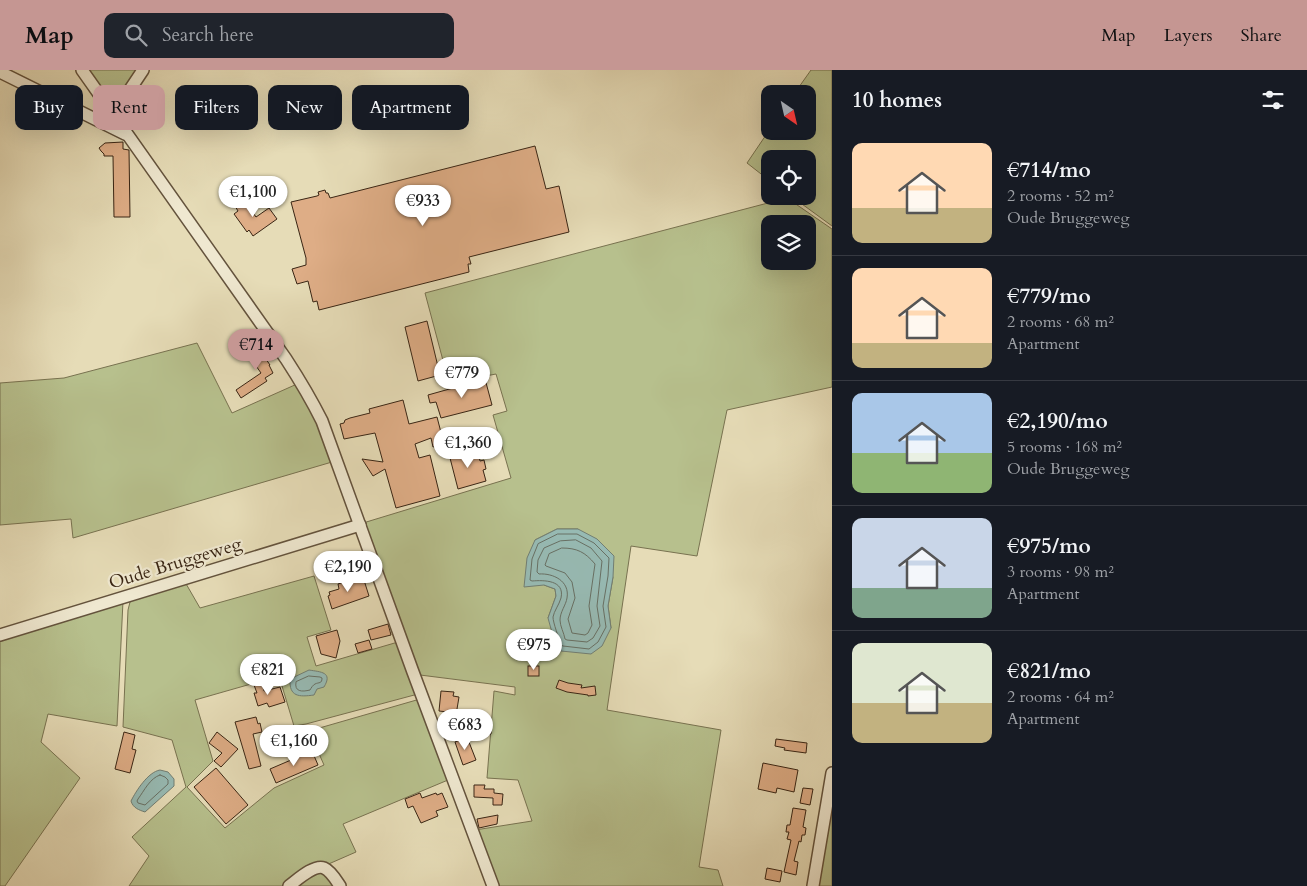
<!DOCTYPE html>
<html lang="en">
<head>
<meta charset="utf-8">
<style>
  :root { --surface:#171b24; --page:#20242c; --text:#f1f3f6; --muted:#9ea1a6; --line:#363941; --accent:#c59692 }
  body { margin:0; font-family:Cardo,serif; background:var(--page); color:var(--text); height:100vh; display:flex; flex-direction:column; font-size:19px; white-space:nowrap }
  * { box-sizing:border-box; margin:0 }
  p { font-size:16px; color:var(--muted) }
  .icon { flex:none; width:28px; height:28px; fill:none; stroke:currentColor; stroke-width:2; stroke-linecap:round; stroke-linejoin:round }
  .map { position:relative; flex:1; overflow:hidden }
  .panel { display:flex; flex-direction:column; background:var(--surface); width:475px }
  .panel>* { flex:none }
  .top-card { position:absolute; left:15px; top:15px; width:475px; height:45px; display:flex; gap:10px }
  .needle { width:32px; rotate:146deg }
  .controls { position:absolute; left:761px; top:15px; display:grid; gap:10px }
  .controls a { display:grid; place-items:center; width:55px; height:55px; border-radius:10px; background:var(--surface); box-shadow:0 5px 20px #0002; font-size:25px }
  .price { position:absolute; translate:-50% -42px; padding:0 11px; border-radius:18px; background:#fff; color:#222; font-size:16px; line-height:32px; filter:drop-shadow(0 1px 2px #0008) }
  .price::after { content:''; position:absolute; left:50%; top:30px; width:15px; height:11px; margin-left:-8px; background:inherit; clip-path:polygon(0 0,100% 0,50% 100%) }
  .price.current { background:var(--accent); color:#111 }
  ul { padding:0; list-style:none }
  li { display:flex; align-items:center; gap:15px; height:125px; padding:0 20px }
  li+li { border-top:1px solid var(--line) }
  li span { display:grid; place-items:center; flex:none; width:140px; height:100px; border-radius:10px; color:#555 }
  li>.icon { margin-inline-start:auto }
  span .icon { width:60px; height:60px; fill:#fffc; stroke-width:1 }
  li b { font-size:21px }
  h2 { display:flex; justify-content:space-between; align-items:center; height:60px; padding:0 20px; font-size:21px }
  .tag { padding:0 18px; border-radius:10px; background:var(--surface); box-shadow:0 5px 20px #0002; font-size:18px; line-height:45px }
  .tag.current { background:var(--accent); color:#111 }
  header { display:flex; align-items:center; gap:30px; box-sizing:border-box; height:70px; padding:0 25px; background:var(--accent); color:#111 }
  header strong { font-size:24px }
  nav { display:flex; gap:28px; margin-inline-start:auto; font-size:18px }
  .search { width:350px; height:45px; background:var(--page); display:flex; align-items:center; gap:12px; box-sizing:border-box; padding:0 18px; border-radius:10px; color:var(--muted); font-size:19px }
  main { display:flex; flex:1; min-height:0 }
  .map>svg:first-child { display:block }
  .green { fill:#b7c08d; stroke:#787250; fill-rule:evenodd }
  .water { fill:#97bab3; stroke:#717e73 }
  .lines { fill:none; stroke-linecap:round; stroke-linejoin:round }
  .shore { stroke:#687064; stroke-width:1 }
  .building { fill:#dead86; stroke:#392514 }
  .minor-casing { stroke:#64533d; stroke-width:14 }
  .minor { stroke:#efe8d0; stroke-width:11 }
  .labels { text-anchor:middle; stroke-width:4.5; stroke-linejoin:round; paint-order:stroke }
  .street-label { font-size:18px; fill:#392514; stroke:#efe8d0 }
</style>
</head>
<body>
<header>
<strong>Map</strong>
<div class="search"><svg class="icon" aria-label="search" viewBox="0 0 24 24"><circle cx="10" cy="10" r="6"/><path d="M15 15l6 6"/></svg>Search here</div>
<nav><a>Map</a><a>Layers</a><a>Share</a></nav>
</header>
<main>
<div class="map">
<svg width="832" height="816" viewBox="0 0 832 816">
  <rect width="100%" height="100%" fill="#e6dcb7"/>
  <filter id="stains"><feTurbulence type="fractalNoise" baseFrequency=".004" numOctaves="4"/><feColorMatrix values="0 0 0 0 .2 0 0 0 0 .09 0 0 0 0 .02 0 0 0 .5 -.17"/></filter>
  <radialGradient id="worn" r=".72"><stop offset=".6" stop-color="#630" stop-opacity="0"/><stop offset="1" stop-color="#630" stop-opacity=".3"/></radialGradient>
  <g class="green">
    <path d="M88,0h51l-21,32 -5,1 -5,-4z"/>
    <path d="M811,0h21v156l-41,-30h17v-37h-38v22l-23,-18 23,-34v2h38v-37h-14z"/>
    <path d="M787,128l45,31v158l-105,23 -30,146 -66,-10 -24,164 114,20 -22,137 19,3 5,16h-227l-21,-56 57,-9 -14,-41 -31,-2 7,-87 21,4v-8l-95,-12 -57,-152 148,-45 -18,-63 14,-4 -11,-37 -47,9 -24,-90zM770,154h38v37h-38zM557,459h21l35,48 -5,29 3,22 -63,-10 8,-22 -1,-7 -11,-4 -9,-45z"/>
    <path d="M197,273l35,70 65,-29 11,18 24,60 -259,76 -2,-19 -71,6v-142l64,-5z"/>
    <path d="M314,506l17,54 -24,7 9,29 82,-24 20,52 -112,30 -12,2 -15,-50 -84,24 18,61 -26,26 38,41 49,-40 50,-23 -15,-34 111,-32 28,81 -105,44 13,28 -32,14 16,20h-211l20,-30 -17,-19 54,-50 -14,-47 -49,-13 5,-117 2,-8 7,-5 48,-15 15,26z"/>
    <path d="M123,531l-6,125 -69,-12 -7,28 39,36 -75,108h-5v-248z"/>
    <path d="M832,734v82h-13z"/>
  </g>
  <g class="water">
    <path d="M557,459h21l19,10 17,17 -1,21 -5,29 3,22 -9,18 -11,8 -30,-3 -5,-4 -8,-29 8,-22 -1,-7 -11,-4 -20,2 3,-29 8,-18z"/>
    <path d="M309,600c12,2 24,2 15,17l-7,2 -3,6c-15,2 -25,2 -24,-16z"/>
    <path d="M160,700l8,2 6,7v7l-29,26c-6,-2 -12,-4 -14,-11 5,-10 17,-29 29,-31z"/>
  </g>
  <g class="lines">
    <g class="shore">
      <path d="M558,464h19l17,9 15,15 -1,18 -5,30 3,21 -8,15 -9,7 -26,-3 -2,-1c-2,-7 -8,-22 -8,-28 1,-6 6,-12 8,-19 4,-18 -17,-18 -29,-17l-2,-1 2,-21 6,-15z"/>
      <path d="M576,470l15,8 11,13 -5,45 3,20 -7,12 -6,4 -20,-2 -2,-1c-1,-6 -5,-13 -5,-19 0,-8 6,-15 7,-22 3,-17 -14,-25 -28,-24l-2,-2 1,-12 6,-12 16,-7z"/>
      <path d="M562,478c15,0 23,4 33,16l-6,42 3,19 -4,8 -3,2 -13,-2 -4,-14 7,-21 -3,-16 -7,-9 -19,-7 -1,-1 4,-11z"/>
      <path d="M309,606l11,1 2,1c0,6 -3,4 -7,6 -2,1 -4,4 -5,6 -8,2 -16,2 -14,-8z"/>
      <path d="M160,705l5,2 3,3v4l-23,21 -7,-2 -1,-2 1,-2c6,-8 12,-21 22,-24z"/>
    </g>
  </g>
  <g class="building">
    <path d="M123,72v7l6,1 1,67h-16l-1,-61h-9v-2l-3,-3 -2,-3 6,-5z"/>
    <path d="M535,76l11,43 13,-3 10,46 -100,25 2,7h-3l1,8 -150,38 -2,-9 -4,1 -5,-21 -11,3 -5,-15 14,-4v-7l-15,-56 26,-6 2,-1 -1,-3 7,-2 1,3h2l2,5z"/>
    <path d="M244,130l12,17 13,-9 8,11 -24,17 -4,-6 -2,2 -13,-18 4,-3 -3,-5z"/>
    <path d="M427,251l13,54 -22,6 -13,-54z"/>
    <path d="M255,273l15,22h-1l4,8 -8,5 2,3 -26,17 -5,-8 25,-17 -16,-23z"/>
    <path d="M485,309l7,26 -51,13 -5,-16 -6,1 -2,-8z"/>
    <path d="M403,330l6,24 28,-7 7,27 -11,3 -2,-9 -16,6 4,14 11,-3 10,41 -44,12 -11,-39 -12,7 -11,-17 21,3 -8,-29 -31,6 -4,-15 4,-1 1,-3 5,-2 20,-5 -1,-4z"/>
    <path d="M478,380l2,11 4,-1 2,9 -3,1 3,11 -28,8 -8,-31z"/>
    <path d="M363,507l6,19 -37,13 -4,-13 2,-1 -1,-3 10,-3 -1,-5 14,-5 1,1z"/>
    <path d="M388,554l3,11 -20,5 -3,-10z"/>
    <path d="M337,560l3,11 -4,17 -15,-4 -5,-18z"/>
    <path d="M369,570l3,9 -14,4 -3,-9z"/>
    <rect x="528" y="596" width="11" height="10"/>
    <path d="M559,610l9,3 14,2 -1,3 14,-2 1,9 -8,1v-1l-21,-3 -11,-4z"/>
    <path d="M262,612l2,9 16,-4 5,15 -16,5 -2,-4 -9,3 -4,-13h3l-3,-8z"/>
    <path d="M441,621l13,1 -1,4 6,1 -3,18 -8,-1v-2l-9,-1z"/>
    <path d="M484,642l1,10 6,-1v13l-17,2 -3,-23z"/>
    <path d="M256,647l2,7 2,-1 2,9 -9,2 8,32 -12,3 -14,-47z"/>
    <path d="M124,662l11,3 -3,14 4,1 -6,23 -15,-4z"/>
    <path d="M217,662l21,17 -17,18 -7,-6 8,-8 -13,-10z"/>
    <path d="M467,667l9,23 -13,5 -8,-23z"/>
    <path d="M776,669l31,4 -1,10 -22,-3 1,-2 -10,-2z"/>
    <path d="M312,681l6,14 -42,18 -6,-14z"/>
    <path d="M763,693l35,7 -4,22 -17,-4 -1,5 -18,-4z"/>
    <path d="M216,698l32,37 -22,19 -32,-37z"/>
    <path d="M474,715h11l-1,4h10v4l9,1 -1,11h-9v-7l-19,-1z"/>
    <path d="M803,718l10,1 -3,16 -10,-2z"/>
    <path d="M420,723l2,5 14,-5 1,2 5,-2 6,14 -12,4 2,5 -17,7 -8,-17 -5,2 -3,-9z"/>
    <path d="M793,738l13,2 -3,17 3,1 -1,7h-3l-1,7 -2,-1 -5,20 4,1 -2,13 -12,-3 7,-32 -4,-1 2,-7h-3l1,-7h3z"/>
    <path d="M498,745l-1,9 -18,4 -2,-9z"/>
    <path d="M767,798l15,3 -2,11 -15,-3z"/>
  </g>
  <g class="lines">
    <defs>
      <g id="minor">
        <path d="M82,0l204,289c13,20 25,40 36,62l91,251 80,214"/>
        <path d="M0,2l125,62"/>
        <path d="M113,45l30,-45"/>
        <path d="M0,565l360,-110"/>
        <path d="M289,816c7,-5 25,-22 35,-18 7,3 12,12 16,18"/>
        <path d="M813,816l19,-113"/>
      </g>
    </defs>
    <use href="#minor" class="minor-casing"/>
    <use href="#minor" class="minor"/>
  </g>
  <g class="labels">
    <g class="street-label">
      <text transform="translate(175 493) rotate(-17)" y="6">Oude Bruggeweg</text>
    </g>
  </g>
  <rect width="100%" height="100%" filter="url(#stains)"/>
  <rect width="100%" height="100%" fill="url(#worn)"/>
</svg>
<div class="controls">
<a><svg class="needle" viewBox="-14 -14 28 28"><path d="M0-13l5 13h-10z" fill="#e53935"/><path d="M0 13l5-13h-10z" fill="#9ea1a6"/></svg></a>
<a><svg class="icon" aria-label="locate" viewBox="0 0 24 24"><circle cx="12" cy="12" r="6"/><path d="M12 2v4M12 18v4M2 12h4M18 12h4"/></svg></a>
<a><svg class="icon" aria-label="layers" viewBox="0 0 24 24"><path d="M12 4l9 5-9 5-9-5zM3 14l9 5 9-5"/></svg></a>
</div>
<b class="price" style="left:253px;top:148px">€1,100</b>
<b class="price" style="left:423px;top:157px">€933</b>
<b class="price current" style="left:256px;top:301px">€714</b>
<b class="price" style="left:462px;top:329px">€779</b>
<b class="price" style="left:468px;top:399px">€1,360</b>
<b class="price" style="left:348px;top:523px">€2,190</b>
<b class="price" style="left:534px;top:601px">€975</b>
<b class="price" style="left:268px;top:626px">€821</b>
<b class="price" style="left:465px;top:681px">€683</b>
<b class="price" style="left:294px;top:697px">€1,160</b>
<div class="top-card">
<a class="tag">Buy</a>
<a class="tag current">Rent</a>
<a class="tag">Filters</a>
<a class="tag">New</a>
<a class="tag">Apartment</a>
</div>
</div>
<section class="panel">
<h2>10 homes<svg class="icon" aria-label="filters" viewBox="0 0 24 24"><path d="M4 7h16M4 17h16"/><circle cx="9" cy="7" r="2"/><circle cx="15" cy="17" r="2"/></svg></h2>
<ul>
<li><span style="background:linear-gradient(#ffd9b3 65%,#c2b280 0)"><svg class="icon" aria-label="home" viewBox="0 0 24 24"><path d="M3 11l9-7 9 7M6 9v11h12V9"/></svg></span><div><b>€714/mo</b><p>2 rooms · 52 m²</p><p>Oude Bruggeweg</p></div></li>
<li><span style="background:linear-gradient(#ffd9b3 75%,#c2b280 0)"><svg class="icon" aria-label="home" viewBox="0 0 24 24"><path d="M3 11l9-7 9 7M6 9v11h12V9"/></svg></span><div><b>€779/mo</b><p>2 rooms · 68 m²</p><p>Apartment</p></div></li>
<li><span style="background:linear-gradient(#a9c7e8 60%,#8fb573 0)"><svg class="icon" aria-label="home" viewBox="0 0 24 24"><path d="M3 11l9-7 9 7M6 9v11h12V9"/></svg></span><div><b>€2,190/mo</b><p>5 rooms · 168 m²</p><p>Oude Bruggeweg</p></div></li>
<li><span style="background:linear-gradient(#c9d6e8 70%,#7fa58c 0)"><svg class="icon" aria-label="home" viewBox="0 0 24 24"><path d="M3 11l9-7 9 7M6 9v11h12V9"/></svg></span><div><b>€975/mo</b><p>3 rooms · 98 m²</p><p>Apartment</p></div></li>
<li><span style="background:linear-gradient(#dfe7d0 60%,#c2b280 0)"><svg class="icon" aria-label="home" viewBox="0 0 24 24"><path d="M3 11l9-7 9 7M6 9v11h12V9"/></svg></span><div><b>€821/mo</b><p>2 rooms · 64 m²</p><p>Apartment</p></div></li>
</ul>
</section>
</main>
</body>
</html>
